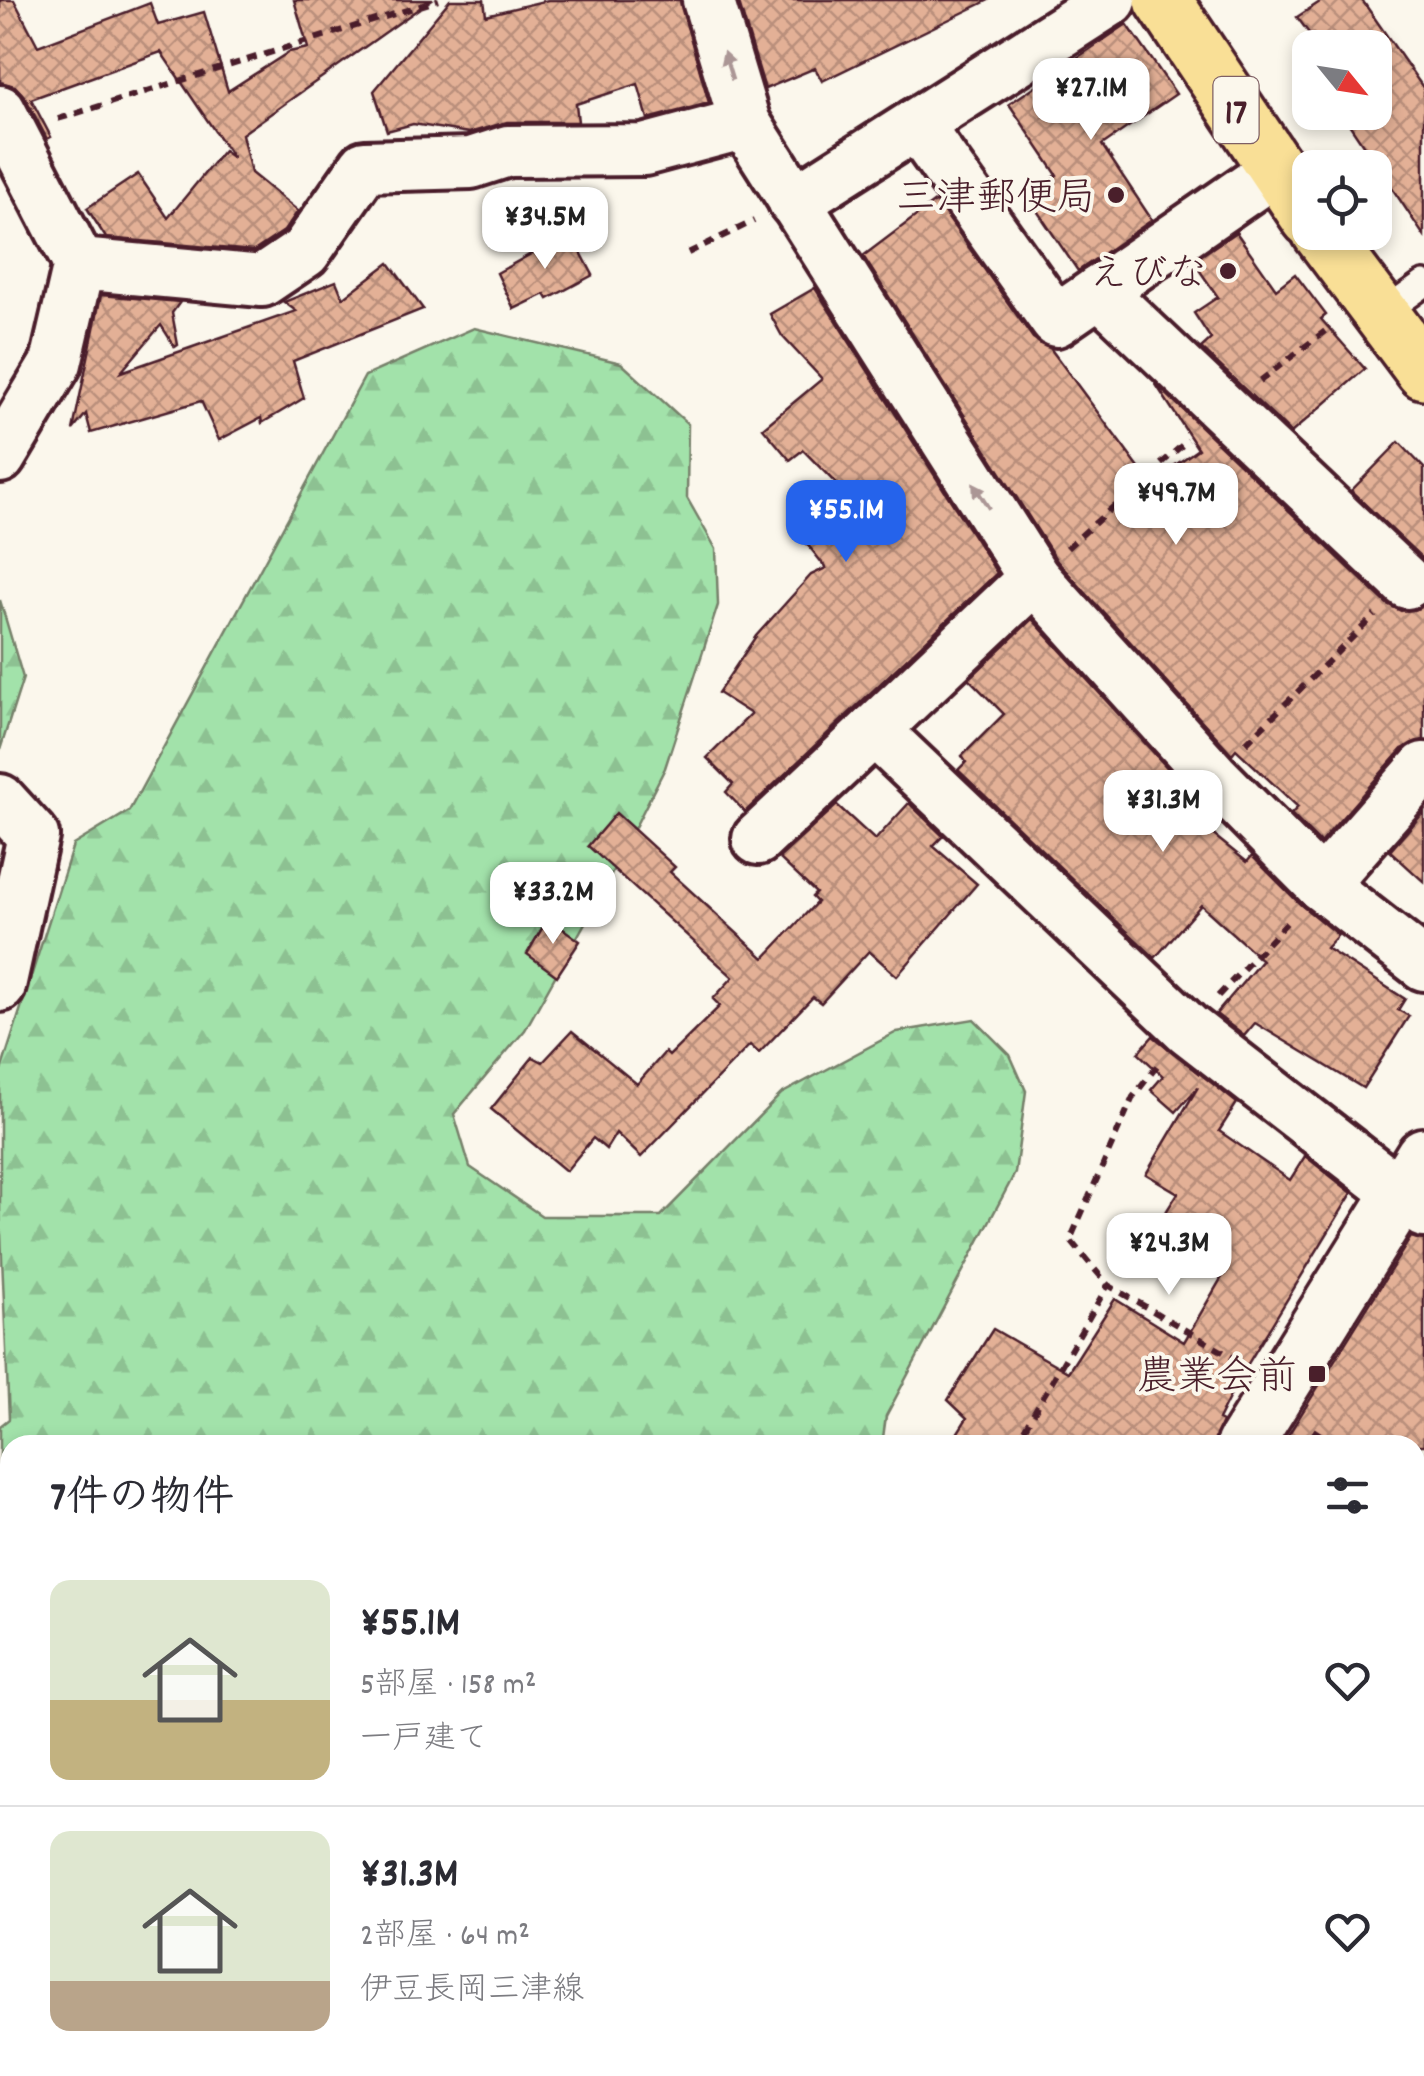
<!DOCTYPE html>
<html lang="ja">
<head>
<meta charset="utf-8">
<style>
  :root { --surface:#fff; --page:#f7f7f7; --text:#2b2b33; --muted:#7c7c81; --line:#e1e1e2; --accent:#2563eb }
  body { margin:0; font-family:Dekko,"Klee One",sans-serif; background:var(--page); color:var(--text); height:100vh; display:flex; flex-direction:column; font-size:38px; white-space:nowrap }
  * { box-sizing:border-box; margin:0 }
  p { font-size:32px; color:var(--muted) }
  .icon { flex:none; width:55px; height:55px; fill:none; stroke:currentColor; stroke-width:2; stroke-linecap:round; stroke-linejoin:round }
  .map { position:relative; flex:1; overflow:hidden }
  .side { position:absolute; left:0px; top:1435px; width:1425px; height:642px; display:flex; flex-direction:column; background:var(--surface); border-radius:30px 30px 0 0; box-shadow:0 5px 15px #0003 }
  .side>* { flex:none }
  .needle { width:65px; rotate:120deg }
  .controls { position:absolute; left:1292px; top:30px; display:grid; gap:20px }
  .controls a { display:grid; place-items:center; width:100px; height:100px; border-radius:20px; background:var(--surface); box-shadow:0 5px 15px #0003; font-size:50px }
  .price { position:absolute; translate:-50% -85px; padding:0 22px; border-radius:20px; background:#fff; color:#222; font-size:32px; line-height:65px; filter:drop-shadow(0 2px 5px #0008) }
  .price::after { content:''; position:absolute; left:50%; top:60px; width:30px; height:22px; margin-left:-15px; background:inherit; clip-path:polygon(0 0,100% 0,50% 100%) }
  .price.selected { background:var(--accent); color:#fff }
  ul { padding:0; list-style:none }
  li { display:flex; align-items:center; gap:30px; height:250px; padding:0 50px }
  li+li { border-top:2px solid var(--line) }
  li span { display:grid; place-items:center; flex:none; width:280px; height:200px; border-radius:20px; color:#555 }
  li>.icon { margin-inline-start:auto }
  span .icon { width:120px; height:120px; fill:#fffc; stroke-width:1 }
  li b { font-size:42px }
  h2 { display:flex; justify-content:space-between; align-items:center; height:120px; padding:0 50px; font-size:42px }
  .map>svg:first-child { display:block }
  .forest { fill:url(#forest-firs); stroke:#76806a; stroke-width:2.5 }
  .building { fill:url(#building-cross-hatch); stroke:#4a1f2b; stroke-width:2.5 }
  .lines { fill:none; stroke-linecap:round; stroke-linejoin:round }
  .service-casing { stroke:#4a1f2b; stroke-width:32 }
  .minor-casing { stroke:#4a1f2b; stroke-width:58 }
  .secondary-casing { stroke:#4a1f2b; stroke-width:62 }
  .primary-casing { stroke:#4a1f2b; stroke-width:62 }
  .path { stroke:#4a1f2b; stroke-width:6; stroke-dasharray:10 8; stroke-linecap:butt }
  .service { stroke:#fbf7ec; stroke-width:25 }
  .minor { stroke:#fbf7ec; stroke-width:50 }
  .secondary { stroke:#fbf7ec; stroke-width:55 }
  .primary { stroke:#f9df96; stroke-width:55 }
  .oneway { fill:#ab9695 }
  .poi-dot { fill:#4a1f2b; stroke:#fbf7ec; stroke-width:4 }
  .labels { text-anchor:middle; stroke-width:8; stroke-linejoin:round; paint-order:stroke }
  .shield { fill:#fbf7ec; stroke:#7f6065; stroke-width:2.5 }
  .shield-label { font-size:38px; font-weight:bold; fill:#4a1f2b }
  .poi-label { font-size:40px; fill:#4a1f2b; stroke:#fbf7ec; text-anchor:end }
</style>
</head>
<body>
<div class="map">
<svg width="1424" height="2076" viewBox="0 0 1424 2076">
  <defs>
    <pattern id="forest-firs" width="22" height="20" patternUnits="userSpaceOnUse" patternTransform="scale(2.5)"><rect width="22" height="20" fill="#a2e2aa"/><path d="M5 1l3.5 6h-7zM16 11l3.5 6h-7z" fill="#8dc192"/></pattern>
    <pattern id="building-cross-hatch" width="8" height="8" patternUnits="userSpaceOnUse" patternTransform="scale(2.5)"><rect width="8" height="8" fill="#e3b096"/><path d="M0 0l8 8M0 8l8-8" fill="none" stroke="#ba8f7b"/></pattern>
  </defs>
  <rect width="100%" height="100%" fill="#fbf7ec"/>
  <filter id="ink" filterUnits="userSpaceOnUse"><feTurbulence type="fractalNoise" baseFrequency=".01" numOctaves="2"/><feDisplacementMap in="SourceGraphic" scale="20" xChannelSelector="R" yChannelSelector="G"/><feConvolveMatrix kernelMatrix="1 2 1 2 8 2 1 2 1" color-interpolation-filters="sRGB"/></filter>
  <g filter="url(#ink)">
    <g class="forest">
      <path d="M474,328l147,35 67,61 -1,74 29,51 2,56 -53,163 -66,130 -74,132 -71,84 16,53 72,49h119l120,-122 116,-62 77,-13 36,36 16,36 -11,82 -129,243 -4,29h-872v623h826l-2,8h-834v-650l9,-7 -9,-208v-137l73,-229 56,-34 236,-435z"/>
      <path d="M0,600l23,78 -23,72z"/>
    </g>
    <g class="building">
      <path d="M0,0h14l24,46 112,-43 8,22 46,-13 24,79 61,-39 19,-4 -14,-48h137l-189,134 9,39 47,38 -14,20 -30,20 -148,-13 -19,-30 51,-34 30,44 55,-67 10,7 -72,-106 -130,47 20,38 -4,2 -22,-42 -10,-11 -15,-4z"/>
      <path d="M450,0h34l2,15 62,-15h132l29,103 -61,16 -10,-35 -62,20 2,18h-71l-38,11 -56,-9 -26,7 -13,-40z"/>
      <path d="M738,0h251l-167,81 -7,-13 -50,21z"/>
      <path d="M1323,0h39l62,89v147l-83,-124h34v-64h-65v19l-11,-16 15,-11 -17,-23z"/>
      <path d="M1127,24l49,70 -74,51 50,75 -74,51 -51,-75 30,-21 -48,-71z"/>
      <path d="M936,201l97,137 17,10 100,135 48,-34 -43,-66 232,221 14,7 23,-6v135l-22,9 -82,94 -29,-29 7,-7 -62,-58 -4,5 -175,-193 -194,-305z"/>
      <path d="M1236,232l40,57 19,-15 31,41 -5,4 44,50 -74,64 -90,-85 10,-9 -17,-26 24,-16 -25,-36z"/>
      <path d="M565,235l5,7 4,-3 19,36 -45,24 -3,-5 -31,15 -17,-36z"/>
      <path d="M389,263l34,46 -130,52 11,37 -42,25 -1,-5 -42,22 -18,-39 -110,32 -5,-19 -13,16 28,-135 79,7 -8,11 6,32 -3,2 -14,-22 -40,47 175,-61 -12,-9 52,-21 7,17z"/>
      <path d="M815,288l182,285 -252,239 -19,-20 7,-8 -26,-26 44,-44 -33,-21 38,-57 55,-61 15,-7 -22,-28 51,-37 -52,-53 -13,10 -27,-32 59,-49 -40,-43 -12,-22z"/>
      <path d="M1399,442l25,26v92l-73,-69z"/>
      <path d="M1032,619l160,176 -12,13 67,54 5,-6 49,49 37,30 -12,13 79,51 -7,11 11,6 -46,72 -108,-65 -11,13 -28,-22 46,-54 -61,-55 -46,53 -197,-188 8,-8 -4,-6 42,-42 -35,-35z"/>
      <path d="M909,803l34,33 -10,10 44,38 -80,92 -28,-25 -48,52 -8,-6 -54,56 -9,-8 -109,112 -25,-24 -10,16 -13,-11 -27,33 -75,-62 42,-52 10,5 29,-31 65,53 28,-32 4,4 51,-50 -7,-7 20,-22 -145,-131 28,-33 59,54 -5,5 94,86 53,-56 -5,-5 4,-4 -37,-35 58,-53 38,35z"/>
      <path d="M1424,812v70l-34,-31z"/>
      <path d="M548,918l32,23 -23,35 -30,-22z"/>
      <path d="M1153,1036l84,67 -18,28 71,49 15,-24 47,37 -114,187 -20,40 4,2 -9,23h-263l17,-27 -19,-18 45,-71 75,43 47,-73 69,43 38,-65 -70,-43 26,-41 -32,-19 52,-87 -22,25 -25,-22 12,-14 -25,-23z"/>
      <path d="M1411,1237l13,3v205h-142z"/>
    </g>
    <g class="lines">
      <defs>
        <path id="service" d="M1379,316l45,-32"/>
        <g id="minor">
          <path d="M708,0l37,123 289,455 179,198 108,109 103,80"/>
          <path d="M0,111l79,153"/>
          <path d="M916,124l140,197 220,-152"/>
          <path d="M794,202l317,-202"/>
          <path d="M1099,291l308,292"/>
          <path d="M0,457l56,-94 23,-99 183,17 43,-29 60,-86 106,-3 37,-12 136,-1 101,-27"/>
          <path d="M1034,578l-160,152 314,299 236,183"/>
          <path d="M0,800l33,36 -33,150"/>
          <path d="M758,839l116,-109"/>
          <path d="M1321,885l103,-117"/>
          <path d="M1415,1613l9,-13"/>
          <path d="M1415,1713l9,6"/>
          <path d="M1415,1885l9,-9"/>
          <path d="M1415,1972l9,22"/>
          <path d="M1265,2068l10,8"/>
          <path d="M1421,2076l3,-6"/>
        </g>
        <g id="secondary">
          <path d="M1244,1445l180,-289"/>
          <path d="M971,2076l3,-8"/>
        </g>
        <g id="primary">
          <path d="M1163,0l147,219"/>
          <path d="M1320,232l104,139"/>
        </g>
      </defs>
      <use href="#service" class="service-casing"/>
      <use href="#minor" class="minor-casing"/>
      <use href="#secondary" class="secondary-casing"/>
      <use href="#primary" class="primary-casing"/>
      <g class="path">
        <path d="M58,119l381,-119"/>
        <path d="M688,253l66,-32"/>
        <path d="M1260,381l69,-53"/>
        <path d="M1067,548l121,-108"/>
        <path d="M1246,743l129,-128"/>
        <path d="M1218,996l73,-78"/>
        <path d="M1157,1066l-24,31 -63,143 38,45 129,75"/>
        <path d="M1313,1430l23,15"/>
        <path d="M1015,1445l93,-160"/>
        <path d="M1415,1496l9,6"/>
      </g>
      <use href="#service" class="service"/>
      <use href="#minor" class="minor"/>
      <use href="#secondary" class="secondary"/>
      <use href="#primary" class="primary"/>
    </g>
    <defs><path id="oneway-solid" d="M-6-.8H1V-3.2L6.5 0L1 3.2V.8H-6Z" transform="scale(2.5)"/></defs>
    <g class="oneway">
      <use href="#oneway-solid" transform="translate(728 66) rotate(-107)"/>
      <use href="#oneway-solid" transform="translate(981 496) rotate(-123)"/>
    </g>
  </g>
  <g class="poi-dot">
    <circle cx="1116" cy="195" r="10"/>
    <circle cx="1228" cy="271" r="10"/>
    <rect x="1307" y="1364" width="20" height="20" rx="5"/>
  </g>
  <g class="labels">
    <rect class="shield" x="1213.5" y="77" width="45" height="66" rx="8"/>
    <g class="shield-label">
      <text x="1236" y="123">17</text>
    </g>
    <g class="poi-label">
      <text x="1096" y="209">三津郵便局</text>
      <text x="1208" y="285">えびな</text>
      <text x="1297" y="1388">農業会前</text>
    </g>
  </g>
</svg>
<div class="controls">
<a><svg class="needle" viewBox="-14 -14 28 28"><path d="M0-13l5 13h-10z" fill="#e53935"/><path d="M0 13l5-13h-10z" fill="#7c7c81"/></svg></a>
<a><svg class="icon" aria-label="locate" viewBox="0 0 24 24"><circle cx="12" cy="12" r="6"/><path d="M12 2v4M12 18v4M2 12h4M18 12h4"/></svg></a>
</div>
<b class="price" style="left:1091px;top:143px">¥27.1M</b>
<b class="price" style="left:545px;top:272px">¥34.5M</b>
<b class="price" style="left:1176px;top:548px">¥49.7M</b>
<b class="price selected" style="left:846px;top:565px">¥55.1M</b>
<b class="price" style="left:1163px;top:855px">¥31.3M</b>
<b class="price" style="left:553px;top:947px">¥33.2M</b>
<b class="price" style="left:1169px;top:1298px">¥24.3M</b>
<section class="side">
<h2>7件の物件<svg class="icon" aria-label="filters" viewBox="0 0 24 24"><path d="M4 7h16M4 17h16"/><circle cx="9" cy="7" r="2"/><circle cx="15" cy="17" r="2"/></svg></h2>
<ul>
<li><span style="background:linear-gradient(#dfe7d0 60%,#c2b280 0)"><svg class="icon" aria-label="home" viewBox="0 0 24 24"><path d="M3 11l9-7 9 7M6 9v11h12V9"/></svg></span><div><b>¥55.1M</b><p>5部屋 · 158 m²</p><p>一戸建て</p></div><svg class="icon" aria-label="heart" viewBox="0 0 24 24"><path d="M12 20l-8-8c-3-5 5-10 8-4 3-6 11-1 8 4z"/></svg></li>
<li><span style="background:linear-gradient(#dfe7d0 75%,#b9a48a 0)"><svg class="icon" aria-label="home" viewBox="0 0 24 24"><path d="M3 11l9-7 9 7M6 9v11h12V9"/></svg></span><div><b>¥31.3M</b><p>2部屋 · 64 m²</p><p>伊豆長岡三津線</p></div><svg class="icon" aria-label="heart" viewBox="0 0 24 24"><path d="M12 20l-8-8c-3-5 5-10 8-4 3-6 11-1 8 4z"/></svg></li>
</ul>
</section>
</div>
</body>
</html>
